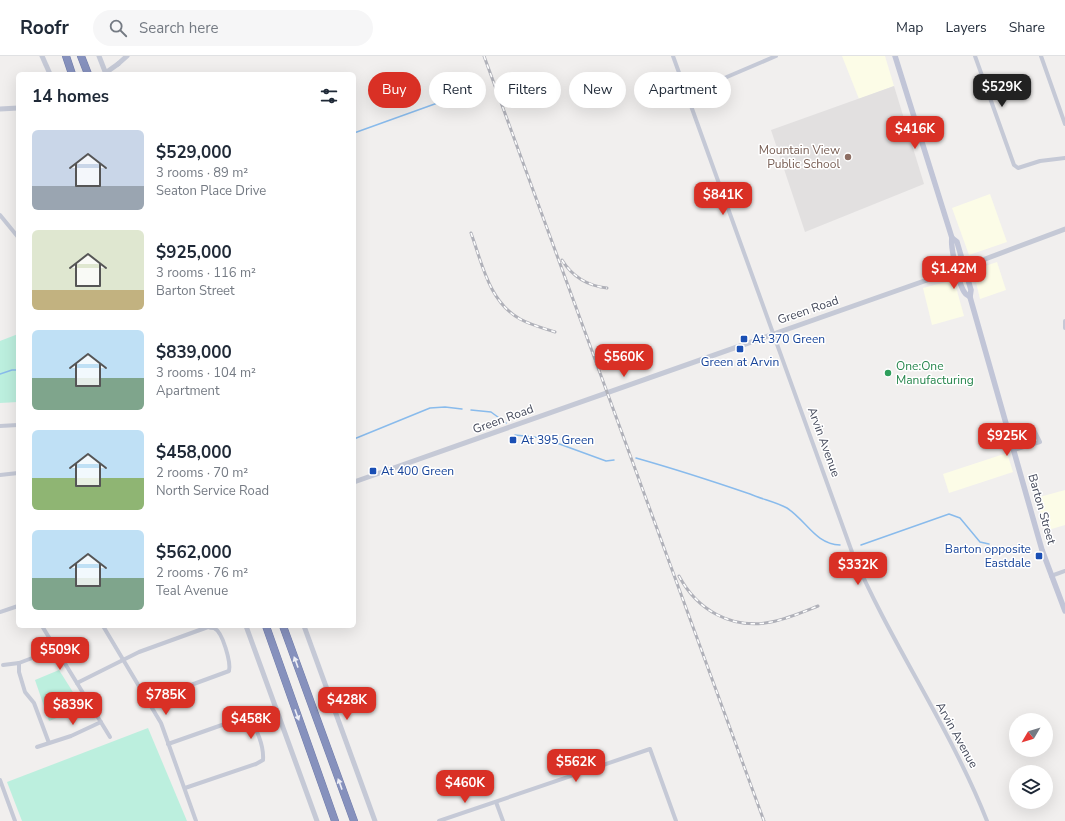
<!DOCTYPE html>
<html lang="en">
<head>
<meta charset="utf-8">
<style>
  :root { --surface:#fff; --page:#f6f6f7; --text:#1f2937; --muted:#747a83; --line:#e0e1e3; --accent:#d93025 }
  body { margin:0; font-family:"Nunito Sans",sans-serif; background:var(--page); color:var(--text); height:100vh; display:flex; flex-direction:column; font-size:15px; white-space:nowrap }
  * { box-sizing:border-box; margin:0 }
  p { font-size:13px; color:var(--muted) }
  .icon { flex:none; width:22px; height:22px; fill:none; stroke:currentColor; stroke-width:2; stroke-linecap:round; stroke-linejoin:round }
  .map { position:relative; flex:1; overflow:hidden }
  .panel { position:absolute; left:16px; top:16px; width:340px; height:556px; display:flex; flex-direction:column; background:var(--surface); border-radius:6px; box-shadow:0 4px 16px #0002 }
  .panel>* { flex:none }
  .banner { position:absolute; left:368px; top:16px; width:380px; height:36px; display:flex; gap:8px }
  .needle { width:26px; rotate:232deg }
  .fabs { position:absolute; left:1009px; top:657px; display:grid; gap:8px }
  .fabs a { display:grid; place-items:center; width:44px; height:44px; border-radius:50%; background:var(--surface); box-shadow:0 4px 16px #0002; font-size:20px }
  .price { position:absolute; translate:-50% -34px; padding:0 9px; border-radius:8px; background:var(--accent); color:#fff; font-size:13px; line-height:26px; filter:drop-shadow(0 1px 2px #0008) }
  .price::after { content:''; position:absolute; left:50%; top:24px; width:12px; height:9px; margin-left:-6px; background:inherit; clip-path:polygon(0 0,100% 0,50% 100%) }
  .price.current { background:#222; color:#fff }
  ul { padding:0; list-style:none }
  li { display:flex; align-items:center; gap:12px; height:100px; padding:0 16px }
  li span { display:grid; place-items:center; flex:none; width:112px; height:80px; border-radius:6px; color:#555 }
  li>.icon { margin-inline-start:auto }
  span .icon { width:48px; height:48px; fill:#fffc; stroke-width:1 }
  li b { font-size:17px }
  h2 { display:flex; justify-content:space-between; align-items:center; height:48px; padding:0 16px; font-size:17px }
  .chip { padding:0 14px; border-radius:18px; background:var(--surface); box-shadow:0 4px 16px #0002; font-size:14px; line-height:36px }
  .chip.current { background:var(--accent); color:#fff }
  header { display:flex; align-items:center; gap:24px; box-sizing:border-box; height:56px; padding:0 20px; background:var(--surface); border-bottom:1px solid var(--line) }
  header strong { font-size:19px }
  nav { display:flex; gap:22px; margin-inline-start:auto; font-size:14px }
  .search { width:280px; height:36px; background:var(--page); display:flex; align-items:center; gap:10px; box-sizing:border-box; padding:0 14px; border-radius:22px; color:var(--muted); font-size:15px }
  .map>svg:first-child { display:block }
  .commercial { fill:#fcfce7 }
  .education { fill:#e2e0e0 }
  .green { fill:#bcefde }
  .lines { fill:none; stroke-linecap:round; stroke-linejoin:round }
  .stream { stroke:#89bbec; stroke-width:1.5 }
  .motorway-casing { stroke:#717ca9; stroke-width:8 }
  .minor { stroke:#c5c9d6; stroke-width:4 }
  .tertiary { stroke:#c5c9d6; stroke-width:5 }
  .secondary { stroke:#c1c5d7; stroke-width:5.5 }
  .motorway { stroke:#8691bd; stroke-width:7 }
  .rail-casing { stroke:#b0b1b9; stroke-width:3 }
  .rail { stroke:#fff; stroke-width:1.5; stroke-dasharray:4.5; stroke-linecap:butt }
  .tertiary-bridge { stroke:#c5c9d6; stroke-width:5 }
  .oneway { fill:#edeef5 }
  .education-dot { fill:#8d6e63; stroke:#fff; stroke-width:1.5 }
  .transit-dot { fill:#1a4fb4; stroke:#fff; stroke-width:1.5 }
  .leisure-dot { fill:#2e9e5b; stroke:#fff; stroke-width:1.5 }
  .labels { text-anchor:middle; stroke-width:3; stroke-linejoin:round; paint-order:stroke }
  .education-label { font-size:12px; fill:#785e54; stroke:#fff; text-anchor:end }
  .street-label { font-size:12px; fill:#464b5c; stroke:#fff }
  .transit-label { font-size:12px; fill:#164399; stroke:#fff; text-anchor:start }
  .leisure-label { font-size:12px; fill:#27864d; stroke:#fff; text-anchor:start }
</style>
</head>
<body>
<header>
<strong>Roofr</strong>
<div class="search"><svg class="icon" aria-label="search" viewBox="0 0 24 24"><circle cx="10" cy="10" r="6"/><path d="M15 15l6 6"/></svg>Search here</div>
<nav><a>Map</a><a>Layers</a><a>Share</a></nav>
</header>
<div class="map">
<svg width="1065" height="765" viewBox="0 0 1065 765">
  <rect width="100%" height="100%" fill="#f1efee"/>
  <g class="commercial">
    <path d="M842,0h43l9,30 -35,13z"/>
    <path d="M990,138l17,48 -38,13 -17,-47z"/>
    <path d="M997,206l9,28 -26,9 -7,-29z"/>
    <path d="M954,224l10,36 -32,9 -9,-37z"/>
    <path d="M1007,397l6,19 -64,21 -6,-19z"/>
    <path d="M1065,434v35l-20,6 -9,-33z"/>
  </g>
  <path class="education" d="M894,30l30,98 -119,48 -34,-102z"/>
  <g class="green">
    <path d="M18,278v68l-18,1v-62z"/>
    <path d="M59,614l24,38 -34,13 -14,-41z"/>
    <path d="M148,672l39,93h-165l-15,-39z"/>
  </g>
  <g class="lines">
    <g class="stream">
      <path d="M354,77l128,-46"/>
      <path d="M0,318l12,-4h6"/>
      <path d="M471,354l20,2 15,11"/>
      <path d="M515,379l28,3 63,23 8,-1"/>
      <path d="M354,383l76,-31 15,-1 17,2"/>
      <path d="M636,402c39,11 76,23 114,36 11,5 26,8 37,14 20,13 28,36 53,37"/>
      <path d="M861,489l88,-31 11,4 20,24 9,2"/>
    </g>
    <defs>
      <g id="motorway">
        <path d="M66,0l6,18"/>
        <path d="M81,0l7,18"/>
        <path d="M266,570l69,195"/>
        <path d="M283,570l71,195"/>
      </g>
    </defs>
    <use href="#motorway" class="motorway-casing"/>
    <g class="minor">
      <path d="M673,0l179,496c39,92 98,175 135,269"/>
      <path d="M975,0l39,109 4,3 22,-7 25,-3"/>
      <path d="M1041,0l24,68"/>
      <path d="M687,38l89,-38"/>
      <path d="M0,159l18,22"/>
      <path d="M1065,265v7"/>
      <path d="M0,370l18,-1"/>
      <path d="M1010,379l20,-6 4,1 6,12 -26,8"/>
      <path d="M0,419l18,-2"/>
      <path d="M1051,520l14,-5"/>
      <path d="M0,556l18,-6"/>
      <path d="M42,570l68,111"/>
      <path d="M103,570l58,97 35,98"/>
      <path d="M19,607v9l6,20 9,11 15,40"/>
      <path d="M3,609l16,-2 37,-14"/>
      <path d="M77,627l62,-31 69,-25c2,1 4,1 6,1 9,4 17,35 15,43l-68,25 -12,7"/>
      <path d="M168,688l71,-25 8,-1c10,8 17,29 16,42l-7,4 -71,24"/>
      <path d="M37,691l34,-11 30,-14"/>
      <path d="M0,724l15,41"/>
      <path d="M496,746l7,19"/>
      <path d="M439,765l211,-72 26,72"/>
    </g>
    <g class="tertiary">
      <path d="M42,0l8,18"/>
      <path d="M99,0l7,18"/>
      <path d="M118,8l9,-8"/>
      <path d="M0,53l18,-1"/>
      <path d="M354,426l610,-215 101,-38"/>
      <path d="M246,570l71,195"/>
      <path d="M304,570l71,195"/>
    </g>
    <g class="secondary">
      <path d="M895,0l57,182c-2,8 7,48 13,55 1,2 3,2 5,4"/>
      <path d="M952,182l5,4 14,48 -1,7 72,253 23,61"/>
    </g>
    <use href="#motorway" class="motorway"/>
    <defs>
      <g id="rail">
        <path d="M484,0l280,765"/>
        <path d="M471,177c11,30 18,69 49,86 11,6 23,9 35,13"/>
        <path d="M562,204c10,16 26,26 45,28"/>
        <path d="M679,520c18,34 53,54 92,46 16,-3 32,-10 47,-16"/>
      </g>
    </defs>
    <use href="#rail" class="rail-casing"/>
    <use href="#rail" class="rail"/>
    <path class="tertiary-bridge" d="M104,18l14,-10"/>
  </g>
  <defs><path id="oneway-solid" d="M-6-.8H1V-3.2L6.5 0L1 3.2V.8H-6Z"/></defs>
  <g class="oneway">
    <use href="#oneway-solid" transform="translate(296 606) rotate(-110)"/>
    <use href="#oneway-solid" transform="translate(297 659) rotate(70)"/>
    <use href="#oneway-solid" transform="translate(340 728) rotate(-110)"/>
  </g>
  <circle class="education-dot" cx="848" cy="101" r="4"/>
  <g class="transit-dot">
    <rect x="740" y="279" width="8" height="8" rx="2"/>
    <rect x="736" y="289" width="8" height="8" rx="2"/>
    <rect x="509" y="380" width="8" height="8" rx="2"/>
    <rect x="369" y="411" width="8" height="8" rx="2"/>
    <rect x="1035" y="496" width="8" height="8" rx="2"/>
  </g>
  <circle class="leisure-dot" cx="888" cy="317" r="4"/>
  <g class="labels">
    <g class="education-label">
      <text x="840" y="98">Mountain View<tspan x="840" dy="14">Public School</tspan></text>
    </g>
    <g class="street-label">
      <text transform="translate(808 254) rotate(-19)" y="4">Green Road</text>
      <text transform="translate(503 363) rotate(-20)" y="4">Green Road</text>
      <text transform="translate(824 386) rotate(70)" y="4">Arvin Avenue</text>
      <text transform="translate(1042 453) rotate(74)" y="4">Barton Street</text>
      <text transform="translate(957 679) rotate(61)" y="4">Arvin Avenue</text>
    </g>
    <g class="transit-label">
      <text x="752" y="287">At 370 Green</text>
      <text x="740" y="310" text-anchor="middle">Green at Arvin</text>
      <text x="521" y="388">At 395 Green</text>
      <text x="381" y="419">At 400 Green</text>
      <text x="1031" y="497" text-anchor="end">Barton opposite<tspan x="1031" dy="14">Eastdale</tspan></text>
    </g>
    <g class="leisure-label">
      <text x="896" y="314">One:One<tspan x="896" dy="14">Manufacturing</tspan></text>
    </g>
  </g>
</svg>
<div class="fabs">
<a><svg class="needle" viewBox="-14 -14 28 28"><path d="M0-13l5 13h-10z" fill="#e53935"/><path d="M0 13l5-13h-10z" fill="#747a83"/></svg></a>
<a><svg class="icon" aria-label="layers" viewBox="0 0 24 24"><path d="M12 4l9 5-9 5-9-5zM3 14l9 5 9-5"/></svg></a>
</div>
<b class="price current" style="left:1002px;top:52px">$529K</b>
<b class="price" style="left:915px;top:94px">$416K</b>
<b class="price" style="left:723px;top:160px">$841K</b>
<b class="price" style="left:954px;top:234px">$1.42M</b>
<b class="price" style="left:624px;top:322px">$560K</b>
<b class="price" style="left:1007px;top:401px">$925K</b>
<b class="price" style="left:858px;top:530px">$332K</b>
<b class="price" style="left:60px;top:615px">$509K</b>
<b class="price" style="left:166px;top:660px">$785K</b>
<b class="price" style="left:347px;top:665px">$428K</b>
<b class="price" style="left:73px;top:670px">$839K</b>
<b class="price" style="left:251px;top:684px">$458K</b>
<b class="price" style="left:576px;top:727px">$562K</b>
<b class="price" style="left:465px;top:748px">$460K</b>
<div class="banner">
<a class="chip current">Buy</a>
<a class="chip">Rent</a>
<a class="chip">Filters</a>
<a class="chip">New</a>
<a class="chip">Apartment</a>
</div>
<section class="panel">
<h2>14 homes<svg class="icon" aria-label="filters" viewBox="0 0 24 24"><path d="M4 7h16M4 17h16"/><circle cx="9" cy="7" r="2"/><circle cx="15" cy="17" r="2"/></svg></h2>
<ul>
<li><span style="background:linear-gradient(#c9d6e8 70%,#9aa5b1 0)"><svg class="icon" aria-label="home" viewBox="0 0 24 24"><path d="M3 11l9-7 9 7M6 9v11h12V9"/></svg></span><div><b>$529,000</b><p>3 rooms · 89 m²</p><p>Seaton Place Drive</p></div></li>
<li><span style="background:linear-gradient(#dfe7d0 75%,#c2b280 0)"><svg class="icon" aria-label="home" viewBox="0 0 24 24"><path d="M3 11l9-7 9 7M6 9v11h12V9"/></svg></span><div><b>$925,000</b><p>3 rooms · 116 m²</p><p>Barton Street</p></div></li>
<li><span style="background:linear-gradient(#bfe0f5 60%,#7fa58c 0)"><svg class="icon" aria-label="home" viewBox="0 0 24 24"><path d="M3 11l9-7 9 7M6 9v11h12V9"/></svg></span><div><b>$839,000</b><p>3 rooms · 104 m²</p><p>Apartment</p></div></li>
<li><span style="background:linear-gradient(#bfe0f5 60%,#8fb573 0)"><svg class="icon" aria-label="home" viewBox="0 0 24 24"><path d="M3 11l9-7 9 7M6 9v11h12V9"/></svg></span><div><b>$458,000</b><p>2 rooms · 70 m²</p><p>North Service Road</p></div></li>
<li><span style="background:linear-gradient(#bfe0f5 60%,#7fa58c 0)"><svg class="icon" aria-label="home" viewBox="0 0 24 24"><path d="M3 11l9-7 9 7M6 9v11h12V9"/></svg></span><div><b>$562,000</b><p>2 rooms · 76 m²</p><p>Teal Avenue</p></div></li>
</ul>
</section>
</div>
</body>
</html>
